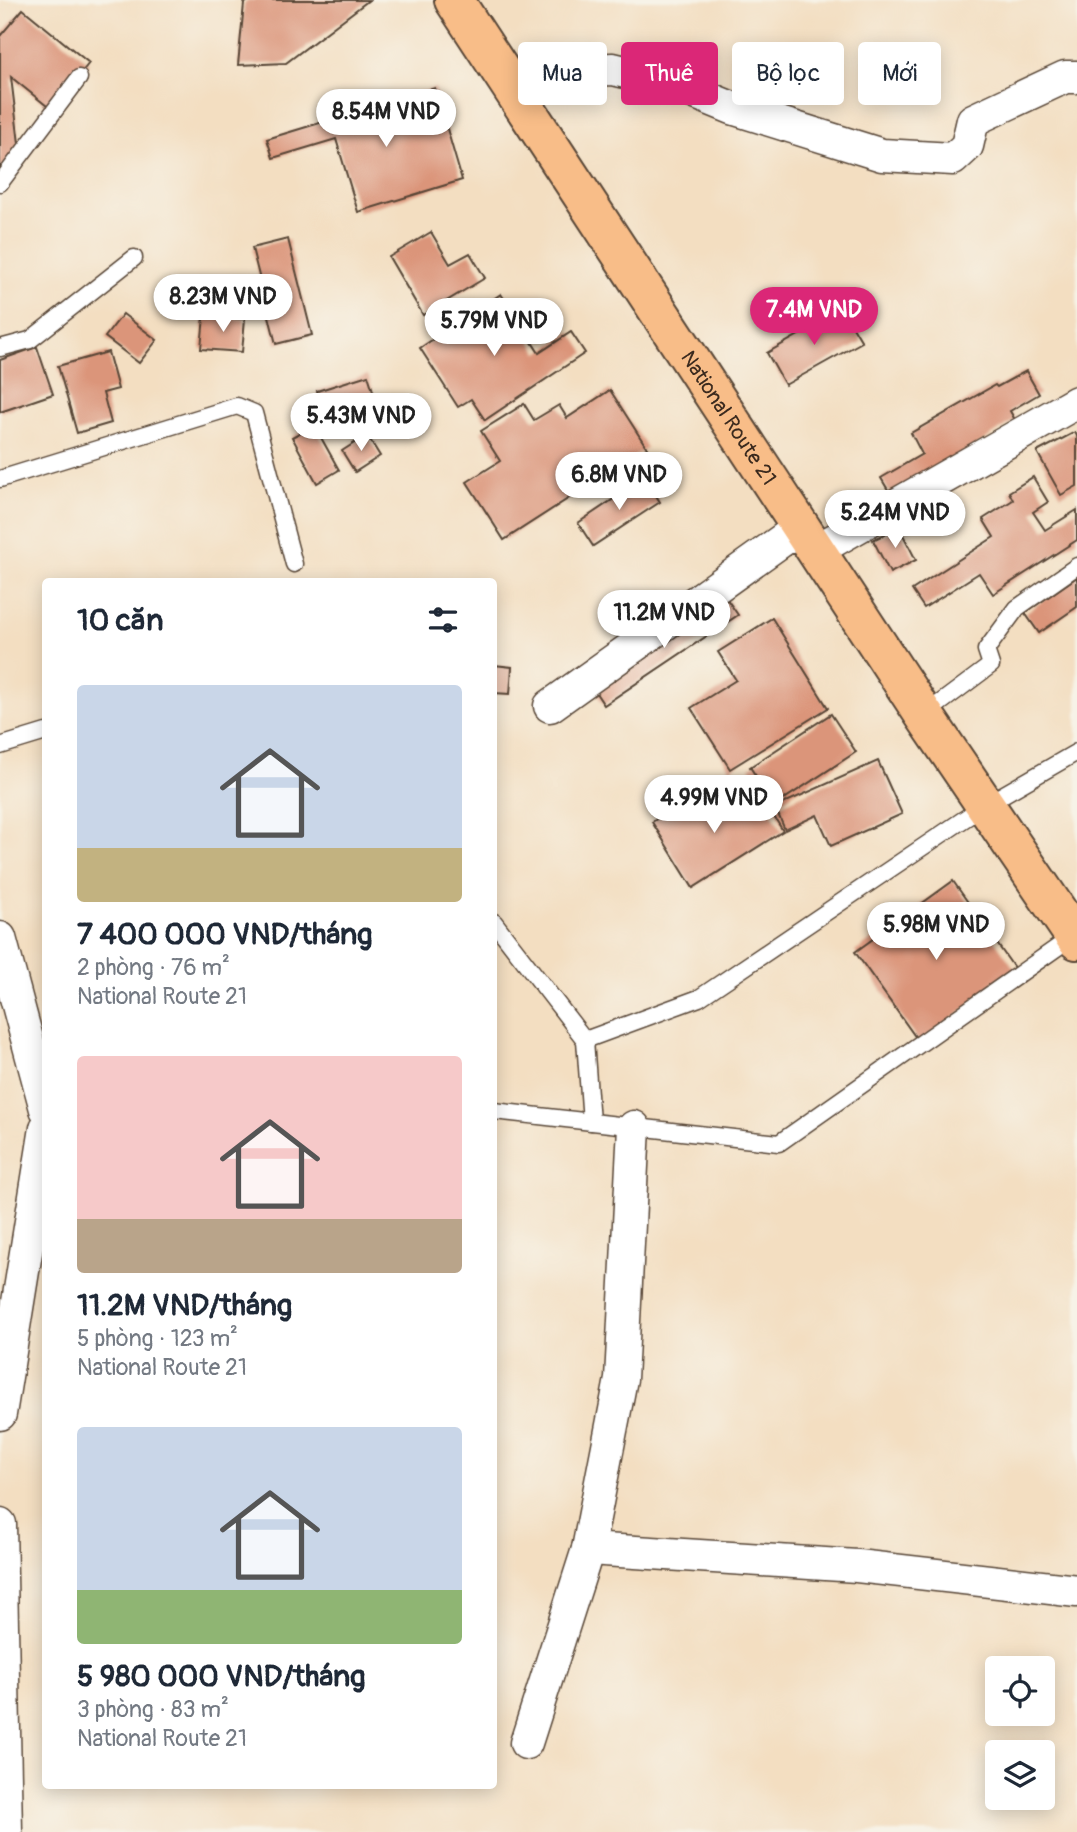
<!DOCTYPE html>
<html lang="vi">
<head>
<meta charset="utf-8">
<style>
  :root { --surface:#fff; --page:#f2f2f3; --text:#1f2937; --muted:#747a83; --accent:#db2777 }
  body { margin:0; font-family:Pangolin,sans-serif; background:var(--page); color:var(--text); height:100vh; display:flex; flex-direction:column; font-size:26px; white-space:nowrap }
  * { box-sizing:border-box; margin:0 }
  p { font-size:23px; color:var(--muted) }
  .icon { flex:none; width:38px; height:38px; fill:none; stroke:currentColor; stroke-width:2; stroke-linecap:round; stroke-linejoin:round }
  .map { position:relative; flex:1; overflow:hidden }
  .details { position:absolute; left:42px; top:578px; width:455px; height:1211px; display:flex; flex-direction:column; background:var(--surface); border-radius:7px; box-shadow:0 4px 18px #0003 }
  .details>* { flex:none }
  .top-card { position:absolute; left:518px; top:42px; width:453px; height:63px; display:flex; gap:14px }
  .tools { position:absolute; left:985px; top:1656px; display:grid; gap:14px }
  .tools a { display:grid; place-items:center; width:70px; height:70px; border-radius:7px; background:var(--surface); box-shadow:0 4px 18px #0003; font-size:35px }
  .price { position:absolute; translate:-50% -60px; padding:0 16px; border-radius:24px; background:#fff; color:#222; font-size:23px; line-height:46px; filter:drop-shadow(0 2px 4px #0008) }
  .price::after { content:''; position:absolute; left:50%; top:42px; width:21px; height:16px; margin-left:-10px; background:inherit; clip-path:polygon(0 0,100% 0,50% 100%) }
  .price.current { background:var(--accent); color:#fff }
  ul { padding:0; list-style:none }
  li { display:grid; align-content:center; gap:14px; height:371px; padding:0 35px }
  li span { display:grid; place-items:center; height:217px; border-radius:7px; color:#555 }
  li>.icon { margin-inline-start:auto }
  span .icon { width:126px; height:126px; fill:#fffc; stroke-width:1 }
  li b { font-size:30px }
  h2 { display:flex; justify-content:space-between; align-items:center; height:84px; padding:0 35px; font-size:30px }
  .chip { padding:0 24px; border-radius:7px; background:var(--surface); box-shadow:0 4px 18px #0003; font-size:24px; line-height:63px }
  .chip.current { background:var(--accent); color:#fff }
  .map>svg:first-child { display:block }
  .building { fill:#db957a }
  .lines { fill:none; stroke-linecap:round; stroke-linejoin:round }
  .lane-casing { stroke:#574536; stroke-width:19 }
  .street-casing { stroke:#574536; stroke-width:35 }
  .highway-casing { stroke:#574536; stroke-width:42 }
  .lane { stroke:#fff; stroke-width:16 }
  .street { stroke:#fff; stroke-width:32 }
  .highway { stroke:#f8bd88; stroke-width:38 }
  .labels { text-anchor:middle; stroke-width:5; stroke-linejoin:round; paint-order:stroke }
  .street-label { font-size:21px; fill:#3b2a1e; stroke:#f7f3e8 }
</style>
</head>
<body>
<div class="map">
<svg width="1077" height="1832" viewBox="0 0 1077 1832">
  <rect width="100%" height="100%" fill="#f7f3e8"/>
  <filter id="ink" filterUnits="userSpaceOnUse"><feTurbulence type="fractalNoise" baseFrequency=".0143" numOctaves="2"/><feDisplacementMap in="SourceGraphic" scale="14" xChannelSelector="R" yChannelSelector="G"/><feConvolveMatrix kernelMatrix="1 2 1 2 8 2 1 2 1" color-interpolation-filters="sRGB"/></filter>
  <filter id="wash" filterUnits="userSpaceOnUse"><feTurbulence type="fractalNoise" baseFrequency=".00686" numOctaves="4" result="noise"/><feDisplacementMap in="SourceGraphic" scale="28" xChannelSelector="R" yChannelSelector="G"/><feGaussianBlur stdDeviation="1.57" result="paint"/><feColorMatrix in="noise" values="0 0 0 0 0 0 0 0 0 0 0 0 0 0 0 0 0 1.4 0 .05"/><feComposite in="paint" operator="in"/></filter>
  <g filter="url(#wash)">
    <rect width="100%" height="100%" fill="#f3dec1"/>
    <g id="blocks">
      <g class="building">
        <path d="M249,0h120l-83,63 -48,2 6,-61z"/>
        <path d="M23,9l66,54 -37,47 -41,-33 9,75 -20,17v-133z"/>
        <path d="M435,88l27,92 -104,32 -22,-73 -63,19 -6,-19z"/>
        <path d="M431,232l19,32 20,-11 15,25 -62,37 -34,-58z"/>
        <path d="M288,239l24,96 -36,9 -24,-96z"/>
        <path d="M501,294l38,59 32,-21 14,21 -100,67 -14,-21 -13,8 -38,-59z"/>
        <path d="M843,310l19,32 -77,43 -18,-32z"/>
        <path d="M123,314l34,26 -18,23 -34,-26z"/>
        <path d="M204,316l41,3 -3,33 -41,-3z"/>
        <path d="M37,347l16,47 -53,18v-52z"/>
        <path d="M108,352l10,37 -15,4 8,30 -34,10 -19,-67z"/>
        <path d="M1026,371l13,23 -29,17 5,9 -121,80 -13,-22 41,-24 -11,-21 84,-48 2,2z"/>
        <path d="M368,375l13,41 -51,16 -13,-41z"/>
        <path d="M610,390l37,58 -143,92 -37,-58 33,-21 -19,-30 43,-27 10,16 25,-15 8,13z"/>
        <path d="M314,425l25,45 -22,13 -25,-46z"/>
        <path d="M1075,432l2,4v50l-16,9 -24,-43z"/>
        <path d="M367,435l13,21 -25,16 -13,-21z"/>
        <path d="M1033,477l15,25 -15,10 12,18 32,-20v30l-84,54 -14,-21 -55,35 -12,-18 82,-53 -11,-18 30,-19 -4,-8z"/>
        <path d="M645,478l15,24 -67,44 -15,-23z"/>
        <path d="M899,527l17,33 -26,13 -17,-33z"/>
        <path d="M1077,577v30l-38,26 -14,-20z"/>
        <path d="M724,595l14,20 -134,90 -14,-21z"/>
        <path d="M772,618l56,90 -98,61 -39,-61 45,-28 -18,-28z"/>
        <path d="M494,665l18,2 -2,27 -16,-1z"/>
        <path d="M831,714l25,38 -81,53 -25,-38z"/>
        <path d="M878,761l24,53 -71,32 -14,-31 -32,15 -10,-23z"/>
        <path d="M701,791l19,30 41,-25 22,35 -90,57 -41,-66z"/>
        <path d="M953,881l64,91 -98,70 -64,-90z"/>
      </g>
    </g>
  </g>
  <g filter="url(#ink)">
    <use href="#blocks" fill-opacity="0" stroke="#574536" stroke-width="2"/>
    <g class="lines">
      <defs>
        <g id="lane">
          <path d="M0,183l79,-105"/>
          <path d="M0,348l30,-8 104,-82"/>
          <path d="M0,479l237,-73 17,7 40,151"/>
          <path d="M924,715l67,-50 -5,-15 31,-42 60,-42"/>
          <path d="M0,746l46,-14"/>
          <path d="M494,922l91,118 6,82"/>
          <path d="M585,1040l114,-42 286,-193 92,-53"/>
          <path d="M494,1111l285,32 296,-208"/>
        </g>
        <g id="street">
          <path d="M508,82l54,-11 51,-2 58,14 61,25 150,47 71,4 14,-13 6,-26 92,-43h12"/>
          <path d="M817,550l260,-148"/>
          <path d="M550,706l252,-180"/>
          <path d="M0,938l46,171"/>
          <path d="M0,1414l46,-286"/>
          <path d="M0,1524l6,308"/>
          <path d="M588,1549l269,17 220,25"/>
          <path d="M526,1743l62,-194 33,-170 13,-252"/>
        </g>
        <g id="highway">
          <path id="s1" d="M454,0l470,715 153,225"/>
        </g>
      </defs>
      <use href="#lane" class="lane-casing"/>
      <use href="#street" class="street-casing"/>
      <use href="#highway" class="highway-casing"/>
      <use href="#lane" class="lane"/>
      <use href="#street" class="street"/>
      <use href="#highway" class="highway"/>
    </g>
  </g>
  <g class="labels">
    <g class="street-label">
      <text dy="7" stroke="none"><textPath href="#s1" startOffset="500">National Route 21</textPath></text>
    </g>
  </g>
</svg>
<div class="tools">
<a><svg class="icon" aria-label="locate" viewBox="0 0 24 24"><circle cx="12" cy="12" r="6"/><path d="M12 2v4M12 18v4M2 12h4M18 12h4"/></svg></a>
<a><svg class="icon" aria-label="layers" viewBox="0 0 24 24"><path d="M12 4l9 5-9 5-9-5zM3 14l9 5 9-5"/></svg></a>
</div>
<b class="price" style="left:386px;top:149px">8.54M VND</b>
<b class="price" style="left:223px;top:334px">8.23M VND</b>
<b class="price current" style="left:814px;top:347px">7.4M VND</b>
<b class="price" style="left:494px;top:358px">5.79M VND</b>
<b class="price" style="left:361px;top:453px">5.43M VND</b>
<b class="price" style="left:619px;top:512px">6.8M VND</b>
<b class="price" style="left:895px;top:550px">5.24M VND</b>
<b class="price" style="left:664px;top:650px">11.2M VND</b>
<b class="price" style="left:714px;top:835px">4.99M VND</b>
<b class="price" style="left:936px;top:962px">5.98M VND</b>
<div class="top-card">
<a class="chip">Mua</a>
<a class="chip current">Thuê</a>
<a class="chip">Bộ lọc</a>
<a class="chip">Mới</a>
</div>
<section class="details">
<h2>10 căn<svg class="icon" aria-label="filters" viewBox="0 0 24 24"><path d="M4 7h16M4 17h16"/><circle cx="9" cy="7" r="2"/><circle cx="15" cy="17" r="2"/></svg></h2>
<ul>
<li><span style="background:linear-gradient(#c9d6e8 75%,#c2b280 0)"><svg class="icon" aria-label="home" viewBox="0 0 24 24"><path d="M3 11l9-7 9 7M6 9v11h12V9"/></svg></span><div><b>7 400 000 VND/tháng</b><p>2 phòng · 76 m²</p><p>National Route 21</p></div></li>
<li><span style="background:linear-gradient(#f6c9c9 75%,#b9a48a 0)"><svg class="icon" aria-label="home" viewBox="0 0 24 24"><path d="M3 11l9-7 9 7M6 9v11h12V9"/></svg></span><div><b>11.2M VND/tháng</b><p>5 phòng · 123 m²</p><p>National Route 21</p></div></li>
<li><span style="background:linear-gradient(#c9d6e8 75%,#8fb573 0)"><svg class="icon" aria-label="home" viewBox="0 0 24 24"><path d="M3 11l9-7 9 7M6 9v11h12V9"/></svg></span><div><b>5 980 000 VND/tháng</b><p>3 phòng · 83 m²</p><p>National Route 21</p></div></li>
</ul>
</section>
</div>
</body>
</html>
